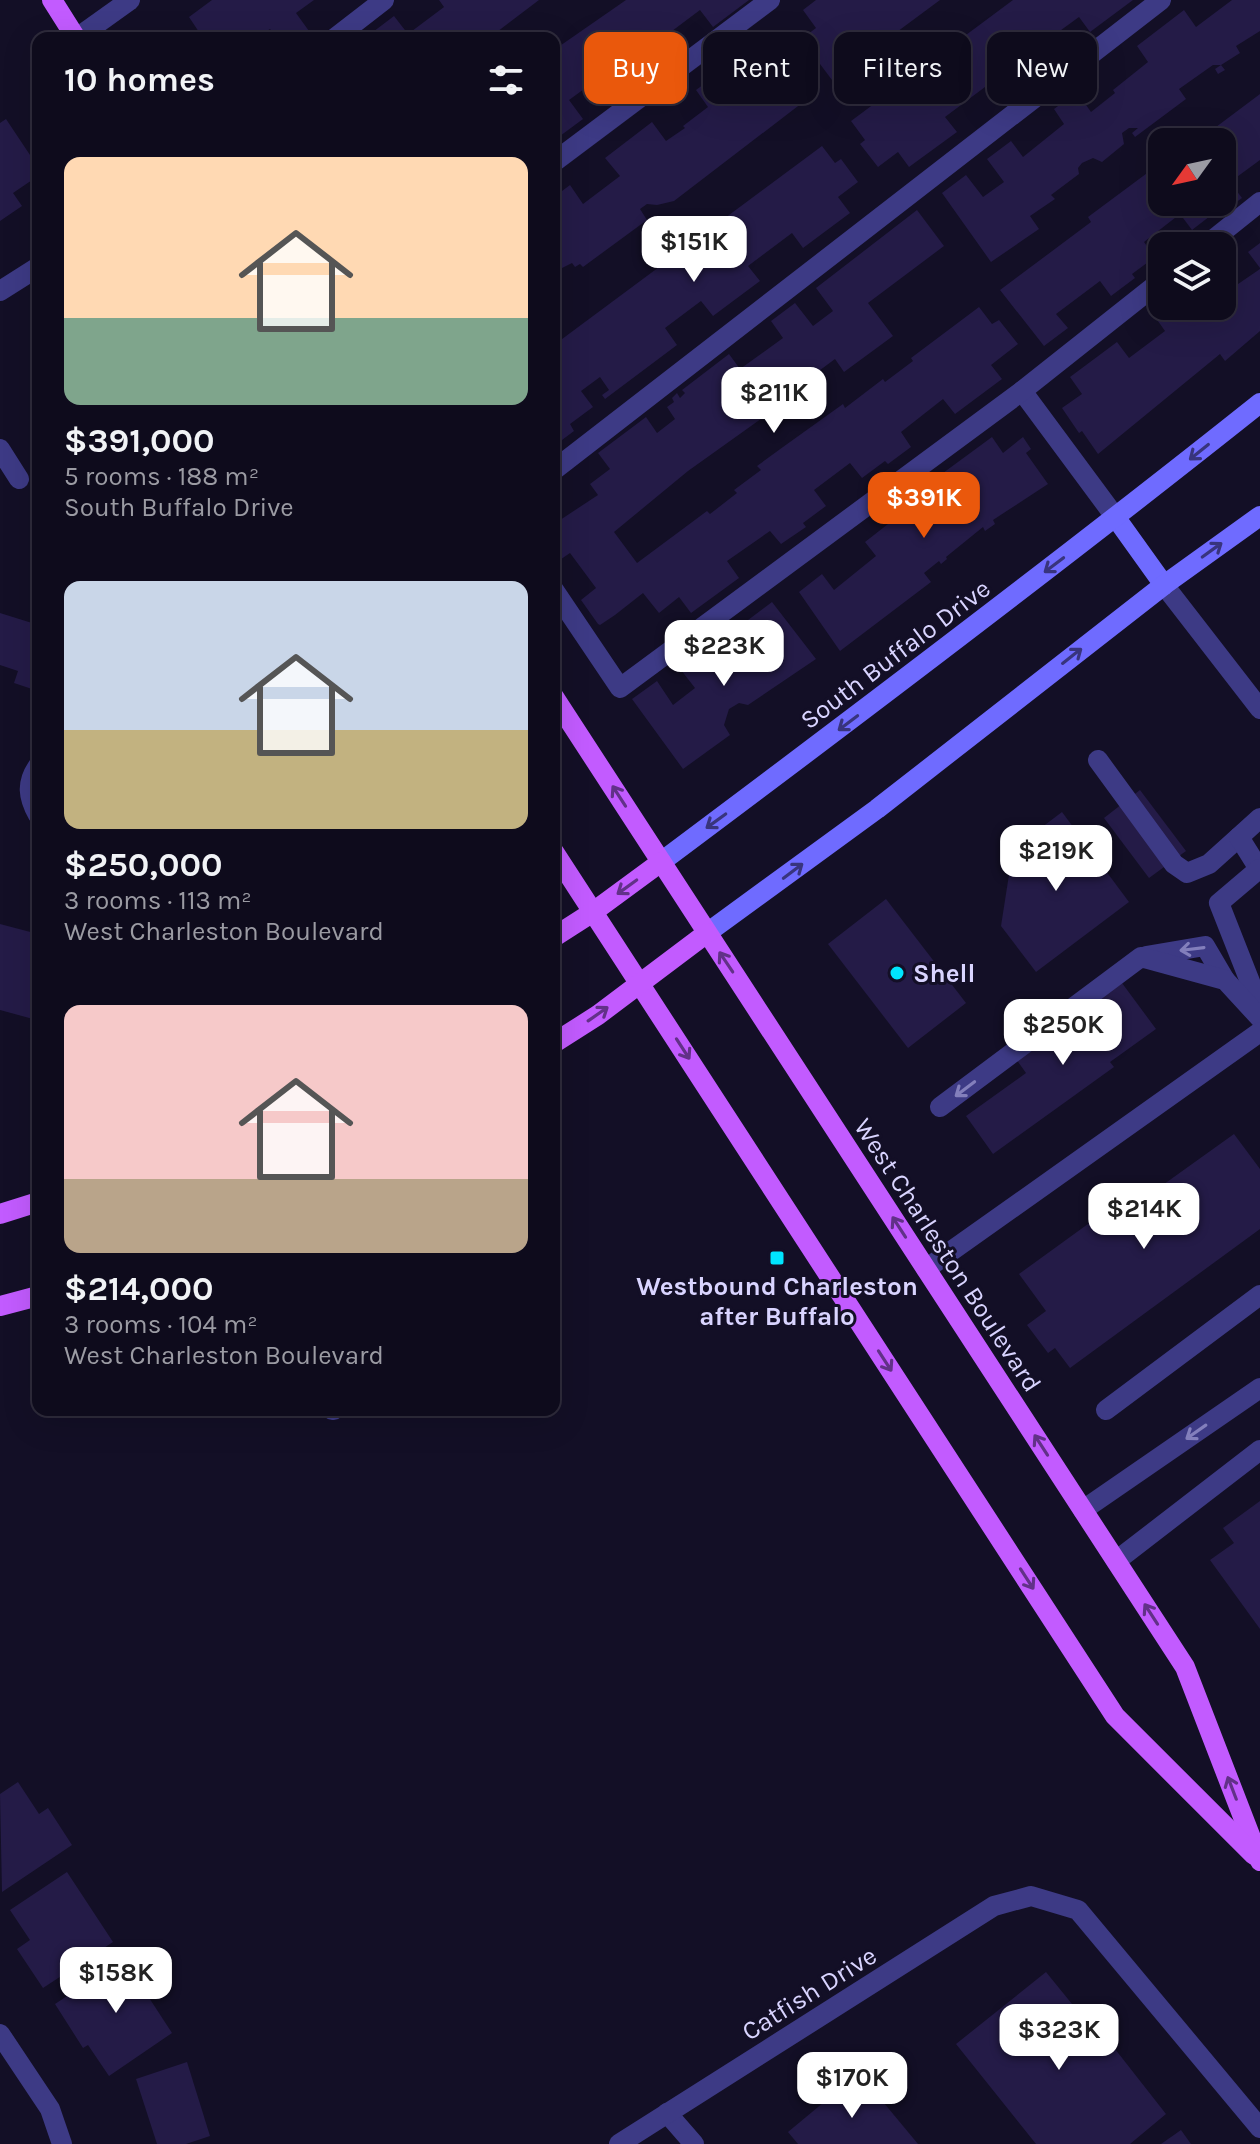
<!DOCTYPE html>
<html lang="en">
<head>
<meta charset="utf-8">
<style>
  :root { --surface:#0e0b1c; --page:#1c1929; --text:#f1f3f6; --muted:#9b9ba3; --line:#2e2b3b; --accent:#ea580c }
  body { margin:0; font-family:Karla,sans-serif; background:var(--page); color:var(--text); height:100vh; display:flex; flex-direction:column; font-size:30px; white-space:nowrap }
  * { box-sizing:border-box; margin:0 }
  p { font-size:26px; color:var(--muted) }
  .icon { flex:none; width:44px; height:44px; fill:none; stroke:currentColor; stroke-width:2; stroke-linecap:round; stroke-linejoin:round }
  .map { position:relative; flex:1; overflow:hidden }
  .side { position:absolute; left:32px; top:32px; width:528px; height:1384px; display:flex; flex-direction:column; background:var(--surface); border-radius:16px; box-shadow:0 8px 32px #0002,0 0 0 2px var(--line) }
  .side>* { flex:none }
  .guide { position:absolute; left:584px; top:32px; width:556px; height:72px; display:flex; gap:16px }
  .needle { width:52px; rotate:237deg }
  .buttons { position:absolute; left:1148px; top:128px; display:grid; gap:16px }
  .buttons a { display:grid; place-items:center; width:88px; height:88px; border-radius:16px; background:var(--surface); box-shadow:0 8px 32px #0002,0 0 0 2px var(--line); font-size:40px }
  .price { position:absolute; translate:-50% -68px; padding:0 18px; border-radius:16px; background:#fff; color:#222; font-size:26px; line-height:52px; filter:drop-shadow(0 2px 4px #0008) }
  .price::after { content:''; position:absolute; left:50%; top:48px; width:24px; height:18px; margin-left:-12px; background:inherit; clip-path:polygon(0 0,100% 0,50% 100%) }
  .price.current { background:var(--accent); color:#fff }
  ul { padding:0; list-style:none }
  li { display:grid; align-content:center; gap:16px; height:424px; padding:0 32px }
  li span { display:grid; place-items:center; height:248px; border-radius:16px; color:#555 }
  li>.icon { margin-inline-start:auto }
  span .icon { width:144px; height:144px; fill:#fffc; stroke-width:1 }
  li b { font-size:34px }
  h2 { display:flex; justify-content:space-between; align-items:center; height:96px; padding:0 32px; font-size:34px }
  .pill { padding:0 28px; border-radius:16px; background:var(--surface); box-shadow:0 8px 32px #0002,0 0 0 2px var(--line); font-size:28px; line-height:72px }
  .pill.current { background:var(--accent); color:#fff }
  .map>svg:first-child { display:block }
  .building { fill:#241b47 }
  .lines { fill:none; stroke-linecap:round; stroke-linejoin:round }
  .lane { stroke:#3d3a85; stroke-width:20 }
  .street { stroke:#3d3a85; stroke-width:20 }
  .secondary { stroke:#6f6bff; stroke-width:20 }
  .primary { stroke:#c25bff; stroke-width:20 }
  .oneway { stroke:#38347d }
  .oneway2 { stroke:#623188 }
  .oneway3 { stroke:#837fbc }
  .poi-dot { fill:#00e5ff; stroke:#130f26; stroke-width:3 }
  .labels { text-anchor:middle; stroke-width:6; stroke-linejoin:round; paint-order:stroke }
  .street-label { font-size:26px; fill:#d9d4ff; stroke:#130f26 }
  .poi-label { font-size:26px; font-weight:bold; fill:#d9d4ff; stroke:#130f26; text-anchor:start }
</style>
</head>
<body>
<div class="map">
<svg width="1260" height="2144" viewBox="0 0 1260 2144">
  <rect width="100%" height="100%" fill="#130f26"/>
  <g class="building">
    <path d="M212,0h102l-18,13 13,18 -10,7h-22l-7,-9 -13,9h-54l-14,-21z"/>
    <path d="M439,0h100l-50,38h-124l29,-22 14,18 36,-27z"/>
    <path d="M626,0h123l-36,27 -13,-17 -44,33 13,17 -23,17 -3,-3 -23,17 -14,-18 -37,27 14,19 -23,17 2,4 -8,6v-96z"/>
    <path d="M816,0h124l-108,80 -15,-20 -5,4 -16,-21 20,-15 -13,-18z"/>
    <path d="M1013,0h120l-43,32 -11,-15 -44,32 12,16 -47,35 -11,-16 -44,33 12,15 -48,35 -11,-15 -20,15 -18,-23 5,-4 -14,-19 74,-55 1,3 12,-9 -3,-2z"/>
    <path d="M1232,0h28v31l-24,15 4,7 -19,12 4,5 -7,4 -3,-5 6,-4h-8l-34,24 7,10 -51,38 -3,-4 6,-5h-9l-7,5 2,11 -22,18 -9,-4 -11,5 -4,5 1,6 -28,21 4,4 -25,17 9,13 -48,33 -49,-69 24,-18 17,22 21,-15 -17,-23 24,-18 12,16 41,-33 -10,-15 23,-17 14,20 24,-19 -2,-3 35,-28 -11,-16 47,-36 12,17z"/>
    <path d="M743,55l14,18 20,-14 7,10 -5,4 23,30 -128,98 -17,4 -10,-1 -7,5 7,11 -64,47 -3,-3 -5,3 -3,-4 -18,9v-75l16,-12 13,19 37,-28 -15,-18 47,-36 14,19 19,-13 -2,-2 25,-19 -12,-17z"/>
    <path d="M1260,94v66l-30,22 12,16 -25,18 -3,-3 -22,17 -12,-16 -36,28 11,15 -23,17 3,4 -24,18 -11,-15 -44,33 12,14 -24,18 -44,-56 91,-68 -3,-5 74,-55v40h60v-60h-26z"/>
    <path d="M6,119l32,48v9l-25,17 9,13 -22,15v-98z"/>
    <path d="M822,146l13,17 6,-4 17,23 -20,15 12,16 -47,35 -11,-15 -44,33 12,15 -47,35 -12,-15 -36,27 12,17 -72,54 -3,-4 7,-5 -9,-13 -19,14 12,16 -23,17 4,7 -20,15v-101z"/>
    <path d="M917,210l27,36 -76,57 25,33 -49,36 -9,-13 -58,43 -2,7 -87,62 -74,61 23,31 70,-52 3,3 27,-21 -3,-3 27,-20 -4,-4 26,-19 60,-43 2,4 38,-29 2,3 28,-21 -2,-3 68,-51 13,17 7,-4 19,24 -27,21 11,14 -47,35 -12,-15 -42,33 10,15 -23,17 -3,-3 -23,17 -12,-15 -36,27 12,16 -23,17 3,4 -25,17 -11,-13 -43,30 12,17 -48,35 -12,-16 -20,16 -16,-20 -28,22 -15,10 -2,-1 -17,-24 15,-12 -26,-35 -16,11 2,-38 -2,-2 44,-29 -8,-11 20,-15 -12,-16 48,-36 11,16 18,-14 -8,-12 7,-5 -2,-4 5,-5 3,5 5,-5 -3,-3 47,-36 11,15 43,-31 -12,-17 24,-18 18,23 20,-15 -17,-23z"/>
    <path d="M1260,243v25l-12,-16z"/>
    <path d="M1260,269v62l-35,30 -5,-7 -122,100 -16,-23 -3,2 -17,-25 20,-14 -12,-17 47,-35 12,16 36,-27 -12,-17 11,-8h58v-11z"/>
    <path d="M992,437l11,16 20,-16 8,12 -5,4 22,31 -55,36 2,4 -10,7 -2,-4 -37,30 1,2 -6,5 -2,-3 -15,12 7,9 -91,69 -41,-59 23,-18 12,16 42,-34 -11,-14 23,-18 -5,-6 25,-18 11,16 36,-27 -12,-16z"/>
    <path d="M772,602l44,57 -68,46 -9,-2 -10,6 -5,16 6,10 -47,34 -51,-70 25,-18 16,24 22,-17 -14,-18 25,-18 11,16 19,-13 24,-20 -12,-15z"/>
    <path d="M38,607v84l-24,-8 4,-12 -18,-6v-52l32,10z"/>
    <path d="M1140,790l46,61 -37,27 -45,-60z"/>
    <path d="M1062,812l67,90 -93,70 -35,-46 12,-77z"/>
    <path d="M886,899l80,104 -58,45 -80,-104z"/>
    <path d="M0,924l38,10v64l-5,21 -33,-9z"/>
    <path d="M1122,983l34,46 -46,33 4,5 -121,87 -27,-38 60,-43 -10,-14z"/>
    <path d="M1234,1134l26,35v60l-190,139 -15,-20 -7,5 -21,-28 19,-14 -27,-37 120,-87 7,10z"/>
    <path d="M1260,1501v128l-50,-69 24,-17 -11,-15z"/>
    <path d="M18,1782l21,32 9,-6 24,37 -70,47 -2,-98z"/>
    <path d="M67,1872l46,70 -70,46 -26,-39 13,-9 -20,-30z"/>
    <path d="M135,1951l19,29 -12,7 30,46 -63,43 -21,-31 -5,3 -28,-44z"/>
    <path d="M1046,1972l35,43 5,-3 80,102 -36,30h-94l-80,-100z"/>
    <path d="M187,2062l23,74 -24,8h-29l-21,-65z"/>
    <path d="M859,2073l59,71h-120l-10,-12z"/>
    <path d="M1181,2130l10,14h-30z"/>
  </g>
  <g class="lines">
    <g class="lane">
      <path d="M77,38l53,-38"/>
      <path d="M335,38l49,-38"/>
      <path d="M554,162l216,-162"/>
      <path d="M1205,246l55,-44"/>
      <path d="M1022,391l94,127"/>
      <path d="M554,470l607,-470"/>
      <path d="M1164,585l96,124"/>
      <path d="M554,590l66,98 402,-297 140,-111"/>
      <path d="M1098,760l76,104 13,9 22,-9 30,-27"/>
      <path d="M38,766c-12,17 -10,31 0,49"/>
      <path d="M1259,869l-20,-32 21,-19"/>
      <path d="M1260,871l-1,-2 -40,34 41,104"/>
      <path d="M1146,956l59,-10 20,34"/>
      <path d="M940,1107l201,-150 84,23 35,38"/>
      <path d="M926,1269l334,-237"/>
      <path d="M332,1410h2"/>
      <path d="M1106,1410l154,-115"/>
      <path d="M1083,1510l177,-122"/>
      <path d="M1116,1561l144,-111"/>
    </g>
    <g class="street">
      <path d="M0,291l38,-24"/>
      <path d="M0,449l19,30"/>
      <path d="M0,2034l50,75 12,35"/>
      <path d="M667,2113l27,31"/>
      <path d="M619,2144l375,-238 37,-10 47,14 182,218"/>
    </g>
    <g class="secondary">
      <path d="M1116,518l48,67"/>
      <path d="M661,862c202,-151 402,-302 599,-459"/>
      <path d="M707,933l170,-124 287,-224 96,-69"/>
    </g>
    <g class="primary">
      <path d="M52,0l24,38"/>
      <path d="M554,697l631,970 75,194"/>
      <path d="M554,852l561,864 139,139"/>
      <path d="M554,937l39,-25 68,-50"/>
      <path d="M554,1043l44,-28 109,-82"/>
      <path d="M0,1214l38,-12"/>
      <path d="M0,1306l38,-10"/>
    </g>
  </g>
  <defs><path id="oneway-shaft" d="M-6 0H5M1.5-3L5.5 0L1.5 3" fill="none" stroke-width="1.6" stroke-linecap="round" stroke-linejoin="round" transform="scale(2)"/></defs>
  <g class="oneway">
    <use href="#oneway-shaft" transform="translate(1199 452) rotate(141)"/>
    <use href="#oneway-shaft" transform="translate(1212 550) rotate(-36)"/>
    <use href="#oneway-shaft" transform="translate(1054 565) rotate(143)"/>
    <use href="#oneway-shaft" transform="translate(1072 656) rotate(-38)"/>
    <use href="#oneway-shaft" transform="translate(848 723) rotate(143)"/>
    <use href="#oneway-shaft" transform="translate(716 821) rotate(144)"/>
    <use href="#oneway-shaft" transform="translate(793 871) rotate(-37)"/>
  </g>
  <g class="oneway2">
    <use href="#oneway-shaft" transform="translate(619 796) rotate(-123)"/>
    <use href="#oneway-shaft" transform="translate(627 887) rotate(144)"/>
    <use href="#oneway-shaft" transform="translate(726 962) rotate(-124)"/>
    <use href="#oneway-shaft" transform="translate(598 1014) rotate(-35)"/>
    <use href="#oneway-shaft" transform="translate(683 1049) rotate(57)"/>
    <use href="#oneway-shaft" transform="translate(899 1227) rotate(-123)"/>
    <use href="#oneway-shaft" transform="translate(885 1361) rotate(57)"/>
    <use href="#oneway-shaft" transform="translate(1041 1445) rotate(-123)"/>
    <use href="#oneway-shaft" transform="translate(1027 1579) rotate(57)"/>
    <use href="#oneway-shaft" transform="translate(1151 1614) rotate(-123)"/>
    <use href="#oneway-shaft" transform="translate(1232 1788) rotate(-111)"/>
  </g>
  <g class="oneway3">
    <use href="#oneway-shaft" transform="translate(1192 949) rotate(173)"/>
    <use href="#oneway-shaft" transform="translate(965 1089) rotate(143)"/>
    <use href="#oneway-shaft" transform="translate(1196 1432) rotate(145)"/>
  </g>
  <g class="poi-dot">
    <circle cx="897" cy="973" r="8"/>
    <rect x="769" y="1250" width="16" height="16" rx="4"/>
  </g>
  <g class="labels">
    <g class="street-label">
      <text transform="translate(895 654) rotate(-37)" y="9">South Buffalo Drive</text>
      <text transform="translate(948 1255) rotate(57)" y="9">West Charleston Boulevard</text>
      <text transform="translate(809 1993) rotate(-32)" y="9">Catfish Drive</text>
    </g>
    <g class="poi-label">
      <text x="913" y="982">Shell</text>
      <text x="777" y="1295" text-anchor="middle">Westbound Charleston<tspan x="777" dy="30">after Buffalo</tspan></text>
    </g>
  </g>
</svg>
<div class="buttons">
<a><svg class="needle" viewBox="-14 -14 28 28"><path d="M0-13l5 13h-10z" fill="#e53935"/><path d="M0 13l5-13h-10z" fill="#9b9ba3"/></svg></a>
<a><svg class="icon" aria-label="layers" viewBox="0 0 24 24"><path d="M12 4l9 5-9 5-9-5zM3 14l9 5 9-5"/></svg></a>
</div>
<b class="price" style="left:694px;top:284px">$151K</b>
<b class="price" style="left:774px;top:435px">$211K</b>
<b class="price current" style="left:924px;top:540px">$391K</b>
<b class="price" style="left:724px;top:688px">$223K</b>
<b class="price" style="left:1056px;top:893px">$219K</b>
<b class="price" style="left:1063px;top:1067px">$250K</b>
<b class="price" style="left:1144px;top:1251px">$214K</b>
<b class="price" style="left:116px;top:2015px">$158K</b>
<b class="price" style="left:1059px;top:2072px">$323K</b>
<b class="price" style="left:852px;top:2120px">$170K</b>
<div class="guide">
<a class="pill current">Buy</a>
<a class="pill">Rent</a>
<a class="pill">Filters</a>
<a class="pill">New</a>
</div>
<section class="side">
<h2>10 homes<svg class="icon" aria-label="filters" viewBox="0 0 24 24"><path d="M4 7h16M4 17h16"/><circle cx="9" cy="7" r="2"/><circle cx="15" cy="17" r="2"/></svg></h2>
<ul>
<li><span style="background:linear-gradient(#ffd9b3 65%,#7fa58c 0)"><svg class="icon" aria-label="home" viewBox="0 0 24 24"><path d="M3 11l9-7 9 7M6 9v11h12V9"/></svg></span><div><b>$391,000</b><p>5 rooms · 188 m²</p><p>South Buffalo Drive</p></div></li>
<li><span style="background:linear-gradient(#c9d6e8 60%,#c2b280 0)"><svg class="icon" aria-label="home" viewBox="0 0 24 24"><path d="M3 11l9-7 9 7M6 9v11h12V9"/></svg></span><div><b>$250,000</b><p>3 rooms · 113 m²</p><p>West Charleston Boulevard</p></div></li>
<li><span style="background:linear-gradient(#f6c9c9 70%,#b9a48a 0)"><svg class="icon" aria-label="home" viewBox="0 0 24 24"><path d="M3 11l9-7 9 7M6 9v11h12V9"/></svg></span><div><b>$214,000</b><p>3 rooms · 104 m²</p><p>West Charleston Boulevard</p></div></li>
</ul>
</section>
</div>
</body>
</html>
